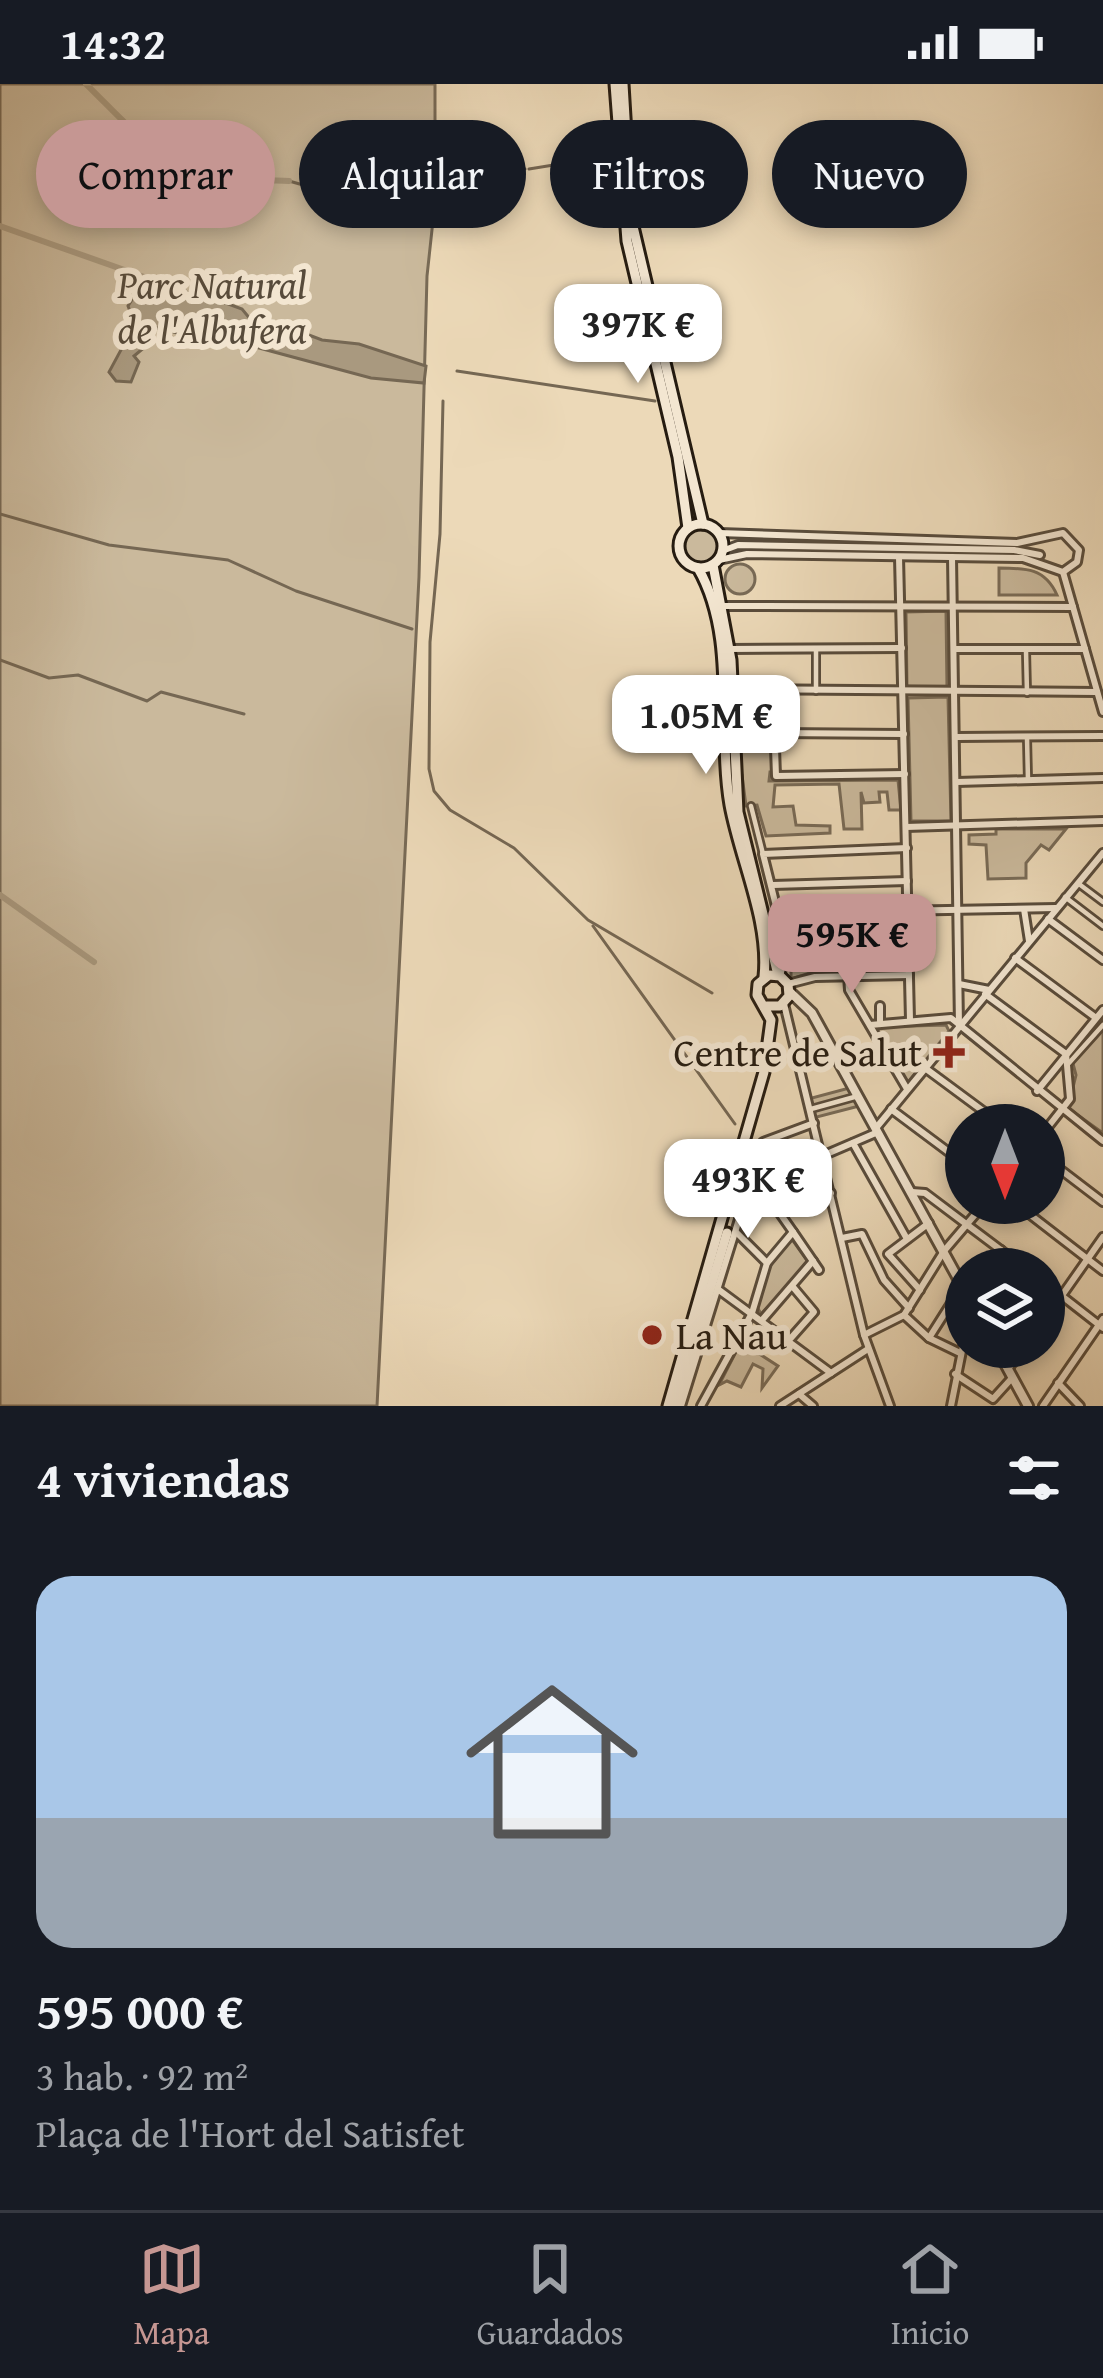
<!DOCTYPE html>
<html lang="es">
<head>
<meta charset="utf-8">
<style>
  :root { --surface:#171b24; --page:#242831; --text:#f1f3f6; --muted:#9ea1a6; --line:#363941; --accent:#c59692 }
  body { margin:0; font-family:"Gentium Book Plus",serif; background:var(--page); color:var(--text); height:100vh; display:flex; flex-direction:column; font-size:45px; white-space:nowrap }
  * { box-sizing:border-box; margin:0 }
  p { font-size:39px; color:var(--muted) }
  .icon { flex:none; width:66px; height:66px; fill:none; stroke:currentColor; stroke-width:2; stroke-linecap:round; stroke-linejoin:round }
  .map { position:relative; height:1322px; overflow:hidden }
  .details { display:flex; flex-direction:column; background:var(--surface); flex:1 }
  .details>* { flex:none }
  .guide { position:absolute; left:36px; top:36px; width:1032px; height:108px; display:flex; gap:24px }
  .needle { width:78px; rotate:180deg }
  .buttons { position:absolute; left:945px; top:1020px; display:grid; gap:24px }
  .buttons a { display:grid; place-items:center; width:120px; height:120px; border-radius:50%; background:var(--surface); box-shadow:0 6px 18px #0003; font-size:60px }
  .price { position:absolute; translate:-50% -102px; padding:0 27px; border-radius:24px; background:#fff; color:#222; font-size:39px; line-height:78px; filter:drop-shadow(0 3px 6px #0008) }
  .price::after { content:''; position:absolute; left:50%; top:72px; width:36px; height:27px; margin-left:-18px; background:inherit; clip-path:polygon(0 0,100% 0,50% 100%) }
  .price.selected { background:var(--accent); color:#111 }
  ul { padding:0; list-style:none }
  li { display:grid; align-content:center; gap:24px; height:636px; padding:0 36px }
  li span { display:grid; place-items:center; height:372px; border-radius:36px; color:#555 }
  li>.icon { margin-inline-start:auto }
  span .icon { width:216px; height:216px; fill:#fffc; stroke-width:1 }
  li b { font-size:51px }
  h2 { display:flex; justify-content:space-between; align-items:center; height:144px; padding:0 36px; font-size:51px }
  .tag { padding:0 42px; border-radius:54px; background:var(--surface); box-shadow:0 6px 18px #0003; font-size:42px; line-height:108px }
  .tag.selected { background:var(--accent); color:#111 }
  .status { display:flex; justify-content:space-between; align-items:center; height:84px; padding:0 60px; background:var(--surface); direction:ltr }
  .status svg { height:33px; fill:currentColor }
  .tab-bar { display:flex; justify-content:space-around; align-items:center; height:168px; border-top:3px solid var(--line); background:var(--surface); font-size:33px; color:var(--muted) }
  .tab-bar a { display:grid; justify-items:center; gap:6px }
  .tab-bar .selected { color:var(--accent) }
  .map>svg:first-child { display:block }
  .green { fill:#cab99c; stroke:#786a56; stroke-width:3 }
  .water { fill:#a9997f; stroke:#756753; stroke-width:3 }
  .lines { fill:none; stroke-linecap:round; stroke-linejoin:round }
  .stream { stroke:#756753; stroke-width:3 }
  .canal { stroke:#a9997f; stroke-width:6 }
  .pedestrian-casing { stroke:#584b3b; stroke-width:10 }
  .minor-casing { stroke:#584b3b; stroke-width:12 }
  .tertiary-casing { stroke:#584b3b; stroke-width:14 }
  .secondary-casing { stroke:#261c11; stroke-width:15 }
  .pedestrian { stroke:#f3e6d1; stroke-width:4.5 }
  .minor { stroke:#f3e6d1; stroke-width:6 }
  .tertiary { stroke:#f3e6d1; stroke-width:8 }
  .secondary { stroke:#f3e6d1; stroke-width:9 }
  .poi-dot { fill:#8f2418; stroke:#f3e6d1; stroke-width:4.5 }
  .labels { text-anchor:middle; stroke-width:12; stroke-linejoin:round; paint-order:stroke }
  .park-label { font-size:39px; font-style:italic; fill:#574b3b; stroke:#f3e6d1 }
  .poi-label { font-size:39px; fill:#261c11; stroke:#f3e6d1; text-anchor:end }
</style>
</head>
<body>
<div class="status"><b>14:32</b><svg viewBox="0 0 49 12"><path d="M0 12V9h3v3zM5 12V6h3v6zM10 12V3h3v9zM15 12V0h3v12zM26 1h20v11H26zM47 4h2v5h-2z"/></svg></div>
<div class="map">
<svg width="1103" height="1322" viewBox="0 0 1103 1322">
  <rect width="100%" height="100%" fill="#ecd9b8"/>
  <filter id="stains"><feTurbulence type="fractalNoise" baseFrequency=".00167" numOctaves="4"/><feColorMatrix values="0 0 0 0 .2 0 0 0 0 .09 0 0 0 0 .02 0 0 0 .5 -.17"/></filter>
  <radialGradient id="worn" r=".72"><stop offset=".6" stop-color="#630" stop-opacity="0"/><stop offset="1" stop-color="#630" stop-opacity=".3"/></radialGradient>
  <g class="green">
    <path d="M0,0h435v118l-8,74 -8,301 -42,829h-377z"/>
    <circle cx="701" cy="461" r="18"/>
    <circle cx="740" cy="495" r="15"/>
    <path d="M999,484c27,0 46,0 58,27h-58z"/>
    <path d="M946,527l1,77 -40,1 -1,-77z"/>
    <path d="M732,605l41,2 3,81h-6l-1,9 129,-1 3,30h-12l-2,-18h-8l1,10 -16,1 -3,-11 1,37h-18l-5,-45 -64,1 -2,22 20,-1 3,19 34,1v7l-64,3 -9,-31 -11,1 -4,-31 -7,-1z"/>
    <path d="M948,613l3,124h-40l-3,-123z"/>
    <path d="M996,745h70l-17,21 -8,-5 -15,18v15l-38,1 -2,-34 -17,-1v-9l27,-1z"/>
    <path d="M813,863v25l-22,7v-30z"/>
    <path d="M1103,933v116l-35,-25 8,-33 -5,-19z"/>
    <path d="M946,941l3,6 -40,50h-7l-27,-50 3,-4z"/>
    <path d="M853,1003l10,18 -50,13 -5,-19z"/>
    <path d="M791,1154l18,25 -48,51 -5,-9 11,-35z"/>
    <path d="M741,1258l37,24 -16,22 1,-19 -10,-5 -12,23 -14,-6 -8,4z"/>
  </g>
  <path class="water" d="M145,195l38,9 11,12 10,-5 38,14 9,11 11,-3 60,23 37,4 67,22 -2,17 -53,-5 -149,-40 -16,2 -53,-13 -7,19 -12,10 5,6 -8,20 -15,-1 -7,-9 26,-48 -7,-18z"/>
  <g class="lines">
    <g class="stream">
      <path d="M570,79l43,-4"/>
      <path d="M529,85l37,-6"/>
      <path d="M509,89l16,-4"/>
      <path d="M289,97l71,20 72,6 4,-25"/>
      <path d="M442,97l61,-7"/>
      <path d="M457,287l198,30"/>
      <path d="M443,317l-3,133 -10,108 -1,127 5,22 16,19 64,38 74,72 124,73"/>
      <path d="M0,430l109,31 119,15 68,31 116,38"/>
      <path d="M0,576l49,18 29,-3 69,26 14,-9 83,22"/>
      <path d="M593,842l142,198"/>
    </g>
    <g class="canal">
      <path d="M86,0c47,46 76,85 146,96 18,3 38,-1 57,1"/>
      <path d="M0,142l164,58"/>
      <path d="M0,811l94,67"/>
    </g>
    <defs>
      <g id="pedestrian">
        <path d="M816,565v42"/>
        <path d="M1026,567l1,42"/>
        <path d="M1027,654l1,42"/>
        <path d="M751,722l12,48"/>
        <path d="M1079,800l24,18"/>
        <path d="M1065,813l38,29"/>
        <path d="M1069,979l34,-38"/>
        <path d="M811,1025l47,-13"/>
      </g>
      <g id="minor">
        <path d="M722,467l16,-6 276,5 26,5"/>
        <path d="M899,473l11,463"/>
        <path d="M952,473l7,469"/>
        <path d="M719,476l28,-6 276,4 40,14 14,-10 2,-12 -16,-17 -46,10 -298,-10"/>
        <path d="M1063,488l40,140"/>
        <path d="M722,522l351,1"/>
        <path d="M729,565l173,-1"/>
        <path d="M954,565h131"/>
        <path d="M732,605l365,3"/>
        <path d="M773,607l3,85 129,-2"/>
        <path d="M775,649l129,1"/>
        <path d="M957,653l146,-1"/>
        <path d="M957,698l146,-4"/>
        <path d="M906,743l197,-6"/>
        <path d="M773,801l134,-4"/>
        <path d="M1024,825l5,32"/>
        <path d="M779,829l277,-5"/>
        <path d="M1048,835l55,41"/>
        <path d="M786,862l122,-2"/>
        <path d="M1015,874l81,60"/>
        <path d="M848,891l1,15 58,99"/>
        <path d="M780,892l7,-26 -24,-96 144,-6"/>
        <path d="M788,900l27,-7 94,-2"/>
        <path d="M959,900l30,6"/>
        <path d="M985,910l81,60"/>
        <path d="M784,920l80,331 26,71"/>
        <path d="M880,922v15"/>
        <path d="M870,941l81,-7 152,123"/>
        <path d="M925,984l77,57"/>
        <path d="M1037,1007l66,-81"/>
        <path d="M891,1025l75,56"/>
        <path d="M876,1044l227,-275"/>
        <path d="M1044,1048l26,-33 -4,-45"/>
        <path d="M853,1059l54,96"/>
        <path d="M822,1072l56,-24"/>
        <path d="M1044,1073l59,45"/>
        <path d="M746,1081l47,67"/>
        <path d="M767,1107l58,-22"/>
        <path d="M912,1108l13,1 101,76"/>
        <path d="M1015,1119l88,68"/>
        <path d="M780,1128l51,-19"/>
        <path d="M736,1148l31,31"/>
        <path d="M842,1154l20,-4 22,46 25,28"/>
        <path d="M997,1185l-7,-5 11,-14"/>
        <path d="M1044,1198l59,46"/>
        <path d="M719,1206l112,83"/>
        <path d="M920,1206l-32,-36 41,-31"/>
        <path d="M904,1231l25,23 31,15"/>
        <path d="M763,1235l50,-58"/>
        <path d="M1044,1237l59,-84"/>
        <path d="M864,1251l40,-20 40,-64 41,-48"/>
        <path d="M791,1254l23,-26 -21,-25"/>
        <path d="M929,1254l33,-52"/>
        <path d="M1008,1285l17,-22"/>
        <path d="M955,1290l38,25 19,-21"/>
        <path d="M1058,1299l22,23"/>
        <path d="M799,1310l14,12"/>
        <path d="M681,1322l82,-264 51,-19"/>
        <path d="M701,1322l51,-93 15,-50 26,-31 26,38"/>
        <path d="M780,1322l88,-57"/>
        <path d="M951,1322l15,-75"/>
        <path d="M1043,1322l60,-87"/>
      </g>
      <g id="tertiary">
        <path d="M790,908l22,21 154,280"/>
        <path d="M996,1263l32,59"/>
      </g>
      <g id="secondary">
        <path d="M615,0l12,157 51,216 10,71"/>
        <path d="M623,0l8,134 72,306"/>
        <circle cx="701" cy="462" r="22"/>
        <path d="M713,481l18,95 7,152 40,163"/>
        <path d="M698,484c40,69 19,162 32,237 10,55 40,116 34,172"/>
        <path d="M668,1322l96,-334 7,-52 -14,-25 1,-11 11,-9 11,1 8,8 1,12 -9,10h-13"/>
        <path d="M675,1322l52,-173"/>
      </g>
    </defs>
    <use href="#pedestrian" class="pedestrian-casing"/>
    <use href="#minor" class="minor-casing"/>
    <use href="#tertiary" class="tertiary-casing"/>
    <use href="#secondary" class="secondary-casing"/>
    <use href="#pedestrian" class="pedestrian"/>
    <use href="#minor" class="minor"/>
    <use href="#tertiary" class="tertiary"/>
    <use href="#secondary" class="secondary"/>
  </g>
  <g class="poi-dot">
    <path d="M943 950h12v12h12v12h-12v12h-12v-12h-12v-12h12z"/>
    <circle cx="652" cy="1251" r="12"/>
  </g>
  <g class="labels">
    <g class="park-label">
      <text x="212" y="214">Parc Natural<tspan x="212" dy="45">de l'Albufera</tspan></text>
    </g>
    <g class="poi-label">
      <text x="922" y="982">Centre de Salut</text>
      <text x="676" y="1265" text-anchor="start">La Nau</text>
    </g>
  </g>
  <rect width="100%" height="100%" filter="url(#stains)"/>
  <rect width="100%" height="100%" fill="url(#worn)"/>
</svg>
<div class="buttons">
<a><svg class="needle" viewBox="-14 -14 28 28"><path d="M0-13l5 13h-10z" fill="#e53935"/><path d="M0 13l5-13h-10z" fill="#9ea1a6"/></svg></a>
<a><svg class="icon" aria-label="layers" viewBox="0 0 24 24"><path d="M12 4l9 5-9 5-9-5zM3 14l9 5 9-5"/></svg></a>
</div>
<b class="price" style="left:638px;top:302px">397K €</b>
<b class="price" style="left:706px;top:693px">1.05M €</b>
<b class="price selected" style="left:852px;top:912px">595K €</b>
<b class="price" style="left:748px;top:1157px">493K €</b>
<div class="guide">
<a class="tag selected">Comprar</a>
<a class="tag">Alquilar</a>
<a class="tag">Filtros</a>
<a class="tag">Nuevo</a>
</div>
</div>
<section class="details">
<h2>4 viviendas<svg class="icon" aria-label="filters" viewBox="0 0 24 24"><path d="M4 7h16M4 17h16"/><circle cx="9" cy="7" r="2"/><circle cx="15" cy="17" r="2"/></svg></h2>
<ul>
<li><span style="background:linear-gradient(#a9c7e8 65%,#9aa5b1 0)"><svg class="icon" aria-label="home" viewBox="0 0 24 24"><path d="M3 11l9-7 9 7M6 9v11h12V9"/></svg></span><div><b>595 000 €</b><p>3 hab. · 92 m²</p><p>Plaça de l'Hort del Satisfet</p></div></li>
</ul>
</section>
<nav class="tab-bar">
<a class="selected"><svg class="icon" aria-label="map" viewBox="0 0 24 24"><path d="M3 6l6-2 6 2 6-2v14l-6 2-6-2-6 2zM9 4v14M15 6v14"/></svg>Mapa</a>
<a><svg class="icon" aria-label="saved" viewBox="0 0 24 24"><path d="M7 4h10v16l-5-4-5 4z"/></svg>Guardados</a>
<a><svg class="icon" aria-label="home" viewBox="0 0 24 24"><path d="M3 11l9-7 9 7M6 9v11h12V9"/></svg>Inicio</a>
</nav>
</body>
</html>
